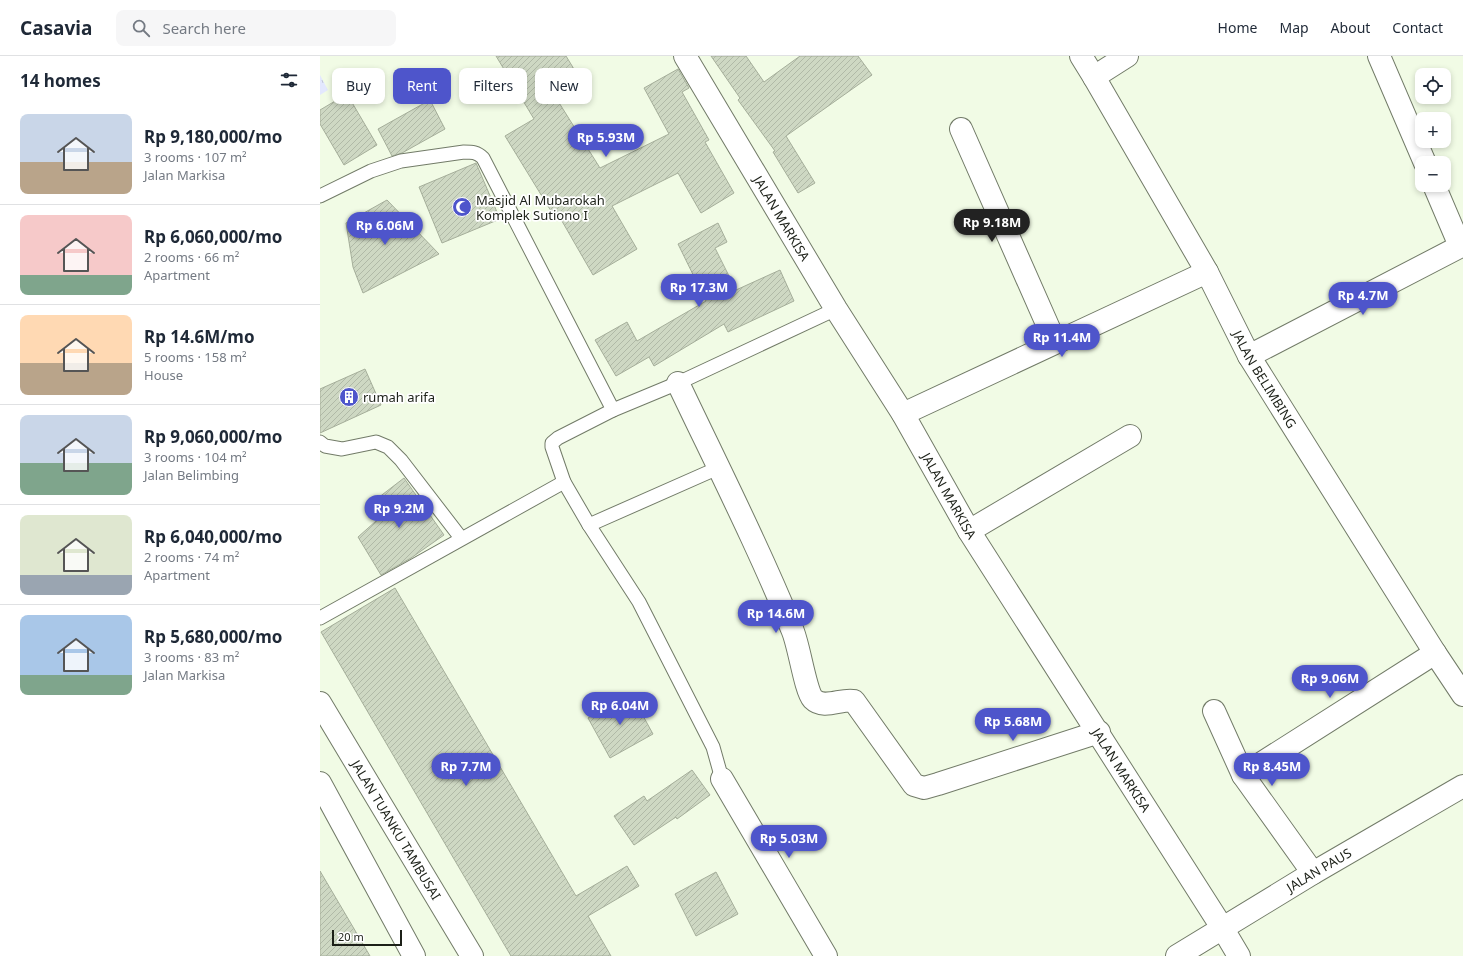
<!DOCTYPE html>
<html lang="en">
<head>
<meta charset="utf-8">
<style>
  :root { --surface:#fff; --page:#f6f6f7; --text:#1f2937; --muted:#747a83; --line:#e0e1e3; --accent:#4e55cb }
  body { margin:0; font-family:"Noto Sans",sans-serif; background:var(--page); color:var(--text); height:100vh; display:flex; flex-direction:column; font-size:15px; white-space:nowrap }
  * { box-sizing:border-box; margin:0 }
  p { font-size:13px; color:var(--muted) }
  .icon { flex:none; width:22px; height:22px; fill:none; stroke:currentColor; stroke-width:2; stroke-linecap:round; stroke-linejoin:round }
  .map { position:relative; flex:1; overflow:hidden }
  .sheet { display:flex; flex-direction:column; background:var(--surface); width:320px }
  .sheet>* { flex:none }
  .hud { position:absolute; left:12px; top:12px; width:380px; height:36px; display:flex; gap:8px }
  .fabs { position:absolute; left:1095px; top:12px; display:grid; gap:8px }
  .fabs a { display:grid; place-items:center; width:36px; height:36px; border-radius:8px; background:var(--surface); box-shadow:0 2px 6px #0003; font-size:20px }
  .scale { position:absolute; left:12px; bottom:10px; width:70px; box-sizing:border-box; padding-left:4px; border:2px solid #1c2018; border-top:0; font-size:11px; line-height:14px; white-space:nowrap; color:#1c2018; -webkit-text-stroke:3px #fff; paint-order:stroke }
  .price { position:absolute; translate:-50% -34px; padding:0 9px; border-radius:14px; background:var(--accent); color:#fff; font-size:13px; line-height:26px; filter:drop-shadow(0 1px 2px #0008) }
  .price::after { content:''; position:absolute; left:50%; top:24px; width:12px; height:9px; margin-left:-6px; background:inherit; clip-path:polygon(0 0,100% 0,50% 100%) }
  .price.selected { background:#222; color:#fff }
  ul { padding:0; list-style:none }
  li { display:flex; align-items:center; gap:12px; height:100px; padding:0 20px }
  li+li { border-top:1px solid var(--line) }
  li span { display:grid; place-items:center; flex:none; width:112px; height:80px; border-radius:8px; color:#555 }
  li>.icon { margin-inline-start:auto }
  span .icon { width:48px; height:48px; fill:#fffc; stroke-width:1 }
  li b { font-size:17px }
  h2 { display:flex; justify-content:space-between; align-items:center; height:48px; padding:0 20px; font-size:17px }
  .chip { padding:0 14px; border-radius:8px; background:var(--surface); box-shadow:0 2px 6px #0003; font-size:14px; line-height:36px }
  .chip.selected { background:var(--accent); color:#fff }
  header { display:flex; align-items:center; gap:24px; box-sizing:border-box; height:56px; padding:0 20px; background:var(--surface); border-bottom:1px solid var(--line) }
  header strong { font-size:19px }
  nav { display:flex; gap:22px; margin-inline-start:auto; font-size:14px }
  .search { width:280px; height:36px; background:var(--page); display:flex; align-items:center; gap:10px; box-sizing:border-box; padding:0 14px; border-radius:8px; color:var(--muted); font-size:15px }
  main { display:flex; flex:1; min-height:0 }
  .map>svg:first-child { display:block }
  .grass { fill:url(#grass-tufts) }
  .building { fill:url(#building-hatch); stroke:#a5ae9a }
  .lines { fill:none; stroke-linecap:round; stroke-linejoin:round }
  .service-casing { stroke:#727b68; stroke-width:15 }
  .minor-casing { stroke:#727b68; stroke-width:24 }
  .tertiary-casing { stroke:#727b68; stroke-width:24 }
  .secondary-casing { stroke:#727b68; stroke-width:24 }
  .primary-casing { stroke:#727b68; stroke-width:24 }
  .service { stroke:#fff; stroke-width:13 }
  .minor { stroke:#fff; stroke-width:22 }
  .tertiary { stroke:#fff; stroke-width:22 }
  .secondary { stroke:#fff; stroke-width:22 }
  .primary { stroke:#fff; stroke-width:22 }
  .labels { text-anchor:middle; stroke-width:3.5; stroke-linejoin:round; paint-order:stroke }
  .poi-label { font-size:13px; fill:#1c2018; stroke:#fff; text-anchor:start }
  .street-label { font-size:13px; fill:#1c2018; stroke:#fff }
</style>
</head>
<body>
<header>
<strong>Casavia</strong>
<div class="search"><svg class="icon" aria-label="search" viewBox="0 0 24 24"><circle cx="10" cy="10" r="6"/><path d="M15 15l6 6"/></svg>Search here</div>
<nav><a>Home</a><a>Map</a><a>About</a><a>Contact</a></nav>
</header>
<main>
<section class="sheet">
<h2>14 homes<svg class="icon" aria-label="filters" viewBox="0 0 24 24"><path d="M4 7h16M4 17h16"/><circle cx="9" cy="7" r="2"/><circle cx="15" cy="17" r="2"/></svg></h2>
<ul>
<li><span style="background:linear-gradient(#c9d6e8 60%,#b9a48a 0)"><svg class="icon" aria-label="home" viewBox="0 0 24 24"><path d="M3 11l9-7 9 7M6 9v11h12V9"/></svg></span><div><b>Rp 9,180,000/mo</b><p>3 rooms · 107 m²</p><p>Jalan Markisa</p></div></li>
<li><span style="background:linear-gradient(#f6c9c9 75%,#7fa58c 0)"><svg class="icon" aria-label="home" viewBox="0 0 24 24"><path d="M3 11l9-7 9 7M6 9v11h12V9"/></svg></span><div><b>Rp 6,060,000/mo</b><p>2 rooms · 66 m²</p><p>Apartment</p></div></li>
<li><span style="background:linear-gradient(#ffd9b3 60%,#b9a48a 0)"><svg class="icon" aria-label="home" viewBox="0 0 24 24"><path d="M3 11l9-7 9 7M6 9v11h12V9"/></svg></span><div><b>Rp 14.6M/mo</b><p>5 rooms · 158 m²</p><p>House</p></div></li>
<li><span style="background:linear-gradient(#c9d6e8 60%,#7fa58c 0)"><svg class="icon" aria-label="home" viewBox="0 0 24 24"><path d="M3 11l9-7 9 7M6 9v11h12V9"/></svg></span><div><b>Rp 9,060,000/mo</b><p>3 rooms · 104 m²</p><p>Jalan Belimbing</p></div></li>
<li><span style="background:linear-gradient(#dfe7d0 75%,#9aa5b1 0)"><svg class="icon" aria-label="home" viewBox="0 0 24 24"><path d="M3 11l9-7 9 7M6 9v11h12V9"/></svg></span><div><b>Rp 6,040,000/mo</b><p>2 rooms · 74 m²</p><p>Apartment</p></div></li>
<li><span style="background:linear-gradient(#a9c7e8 75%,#7fa58c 0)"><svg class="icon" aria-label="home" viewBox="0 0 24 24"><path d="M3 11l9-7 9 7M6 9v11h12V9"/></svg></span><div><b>Rp 5,680,000/mo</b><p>3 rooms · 83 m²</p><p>Jalan Markisa</p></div></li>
</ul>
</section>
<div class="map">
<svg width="1143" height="900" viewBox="0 0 1143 900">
  <defs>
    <pattern id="grass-tufts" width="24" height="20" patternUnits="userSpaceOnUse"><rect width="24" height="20" fill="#e3e8fe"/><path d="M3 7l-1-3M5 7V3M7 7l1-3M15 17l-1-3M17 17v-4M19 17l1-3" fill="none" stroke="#c2c7d9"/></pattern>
    <pattern id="building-hatch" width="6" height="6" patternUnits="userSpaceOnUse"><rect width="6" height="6" fill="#ced8c3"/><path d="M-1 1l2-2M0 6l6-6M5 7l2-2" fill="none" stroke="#b0b9a7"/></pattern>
  </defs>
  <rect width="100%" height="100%" fill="#f1fbe5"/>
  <path class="grass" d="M0,19l8,15 -8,5z"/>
  <g class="building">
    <path d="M176,0h70l11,18 -26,16 49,78 69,-34 -25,-46 34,-19 11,19 -7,4 27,48 -4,2 29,51 -33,20 -23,-40 -66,33 25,43 -44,26 -38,-66 -4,2 -46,-75 29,-17z"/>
    <path d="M391,0h35l18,26 36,-26h58l14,19 -86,61 29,47 -17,10 -25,-41 2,-1 -37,-51 2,-2z"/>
    <path d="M27,38l30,51 -33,20 -24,-41v-14z"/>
    <path d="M110,44l15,29 -43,24 -10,3 -14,-27z"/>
    <path d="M156,107l24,56 -58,24 -23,-56z"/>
    <path d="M67,144l52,54 -76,39 -10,-26 -7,-44z"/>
    <path d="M398,167l9,19 -12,6 21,42 44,-20 14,31 -66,31 -4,-8 -70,42 -5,-9 -33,19 -21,-36 32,-18 10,19 69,-40 -28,-57z"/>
    <path d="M45,313l16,36 -61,28v-44z"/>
    <path d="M84,422l40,57 -33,23 -30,17 -23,-38 27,-24 -11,-12z"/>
    <path d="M75,532l181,308 51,-30 12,20 -51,30 23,40h-100l-57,-97 -133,-227z"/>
    <path d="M311,638l22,40 -43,24 -22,-40z"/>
    <path d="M372,714l18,25 -33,24 -1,-2 -42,28 -20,-29 30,-20 3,5z"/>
    <path d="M0,815l33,56 17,29h-50z"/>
    <path d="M396,816l22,42 -42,22 -21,-42z"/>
  </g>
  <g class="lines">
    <defs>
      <g id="service">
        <path d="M0,140l51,-25 30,-10 63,-9c8,0 13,0 19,6l130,252"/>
        <path d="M0,386l5,4 17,3 34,-7 12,5 13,13 60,78"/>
        <path d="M269,469l129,-57"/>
        <path d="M0,562l244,-136"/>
        <path d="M402,723l-9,-32 -74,-145 -50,-77 -25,-43 -12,-35v-4l6,-5 55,-28 65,-27 158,-74"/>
      </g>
      <g id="minor">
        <path id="s1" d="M365,0l151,253 67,105 66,117 254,398 16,27"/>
        <path d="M1059,0l46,107"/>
        <path d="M774,21l33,-21"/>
        <path d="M641,73l94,213"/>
        <path d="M1114,129l26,61"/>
        <path d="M929,300l214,-111"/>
        <path d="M358,327c39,82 80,163 114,246 7,15 13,61 21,70 11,11 29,-1 41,2l60,84 10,3 14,-4 161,-52"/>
        <path d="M583,358l304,-142"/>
        <path d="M649,475l161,-95"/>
        <path d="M894,655l29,64 70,98"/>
        <path d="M923,719l192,-122"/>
        <path d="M402,723l104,177"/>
      </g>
      <g id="tertiary">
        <path id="s2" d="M761,0l13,21 113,195 42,84 186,297 28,42"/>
      </g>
      <g id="secondary">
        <path id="s3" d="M857,900l136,-83 150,-87"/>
      </g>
      <g id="primary">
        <path id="s4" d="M0,647l152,253"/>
        <path d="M0,727l94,173"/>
      </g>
    </defs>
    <use href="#service" class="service-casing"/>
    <use href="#minor" class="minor-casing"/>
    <use href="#tertiary" class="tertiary-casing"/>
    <use href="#secondary" class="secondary-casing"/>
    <use href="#primary" class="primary-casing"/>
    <use href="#service" class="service"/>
    <use href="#minor" class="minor"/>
    <use href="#tertiary" class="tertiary"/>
    <use href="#secondary" class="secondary"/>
    <use href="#primary" class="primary"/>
  </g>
  <defs>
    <symbol id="mosque-disc" viewBox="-11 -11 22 22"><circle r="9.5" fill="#4e55cb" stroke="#fff"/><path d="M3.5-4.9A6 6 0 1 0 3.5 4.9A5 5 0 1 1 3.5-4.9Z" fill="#fff"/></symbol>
    <symbol id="building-disc" viewBox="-11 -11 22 22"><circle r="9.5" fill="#4e55cb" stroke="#fff"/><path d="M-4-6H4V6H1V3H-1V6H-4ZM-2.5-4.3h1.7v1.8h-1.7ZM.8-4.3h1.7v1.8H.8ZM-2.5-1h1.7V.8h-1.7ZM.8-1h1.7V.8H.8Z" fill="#fff"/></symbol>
  </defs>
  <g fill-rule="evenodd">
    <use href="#mosque-disc" x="131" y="140" width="22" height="22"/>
    <use href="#building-disc" x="18" y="330" width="22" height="22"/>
  </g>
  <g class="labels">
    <g class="poi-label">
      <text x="156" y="149">Masjid Al Mubarokah<tspan x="156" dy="15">Komplek Sutiono I</tspan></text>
      <text x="43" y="346">rumah arifa</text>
    </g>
    <g class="street-label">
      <text dy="5" stroke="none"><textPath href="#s1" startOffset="189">JALAN MARKISA</textPath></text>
      <text dy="5" stroke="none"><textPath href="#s2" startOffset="372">JALAN BELIMBING</textPath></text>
      <text dy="5" stroke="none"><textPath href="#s1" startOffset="513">JALAN MARKISA</textPath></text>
      <text dy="5" stroke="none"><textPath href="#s1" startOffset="837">JALAN MARKISA</textPath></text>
      <text dy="5" stroke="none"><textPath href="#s4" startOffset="148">JALAN TUANKU TAMBUSAI</textPath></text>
      <text dy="5" stroke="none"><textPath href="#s3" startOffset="166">JALAN PAUS</textPath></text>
    </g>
  </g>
</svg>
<div class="fabs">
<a><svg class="icon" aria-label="locate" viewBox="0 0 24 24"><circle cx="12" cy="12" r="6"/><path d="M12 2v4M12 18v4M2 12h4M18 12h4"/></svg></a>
<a>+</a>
<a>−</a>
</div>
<div class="scale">20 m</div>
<b class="price" style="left:286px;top:102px">Rp 5.93M</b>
<b class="price selected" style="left:672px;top:187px">Rp 9.18M</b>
<b class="price" style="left:65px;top:190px">Rp 6.06M</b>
<b class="price" style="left:379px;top:252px">Rp 17.3M</b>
<b class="price" style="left:1043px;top:260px">Rp 4.7M</b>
<b class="price" style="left:742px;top:302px">Rp 11.4M</b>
<b class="price" style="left:79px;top:473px">Rp 9.2M</b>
<b class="price" style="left:456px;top:578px">Rp 14.6M</b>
<b class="price" style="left:1010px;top:643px">Rp 9.06M</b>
<b class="price" style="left:300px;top:670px">Rp 6.04M</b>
<b class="price" style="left:693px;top:686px">Rp 5.68M</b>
<b class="price" style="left:146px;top:731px">Rp 7.7M</b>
<b class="price" style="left:952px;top:731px">Rp 8.45M</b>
<b class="price" style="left:469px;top:803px">Rp 5.03M</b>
<div class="hud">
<a class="chip">Buy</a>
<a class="chip selected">Rent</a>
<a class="chip">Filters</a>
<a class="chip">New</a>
</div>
</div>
</main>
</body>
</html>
